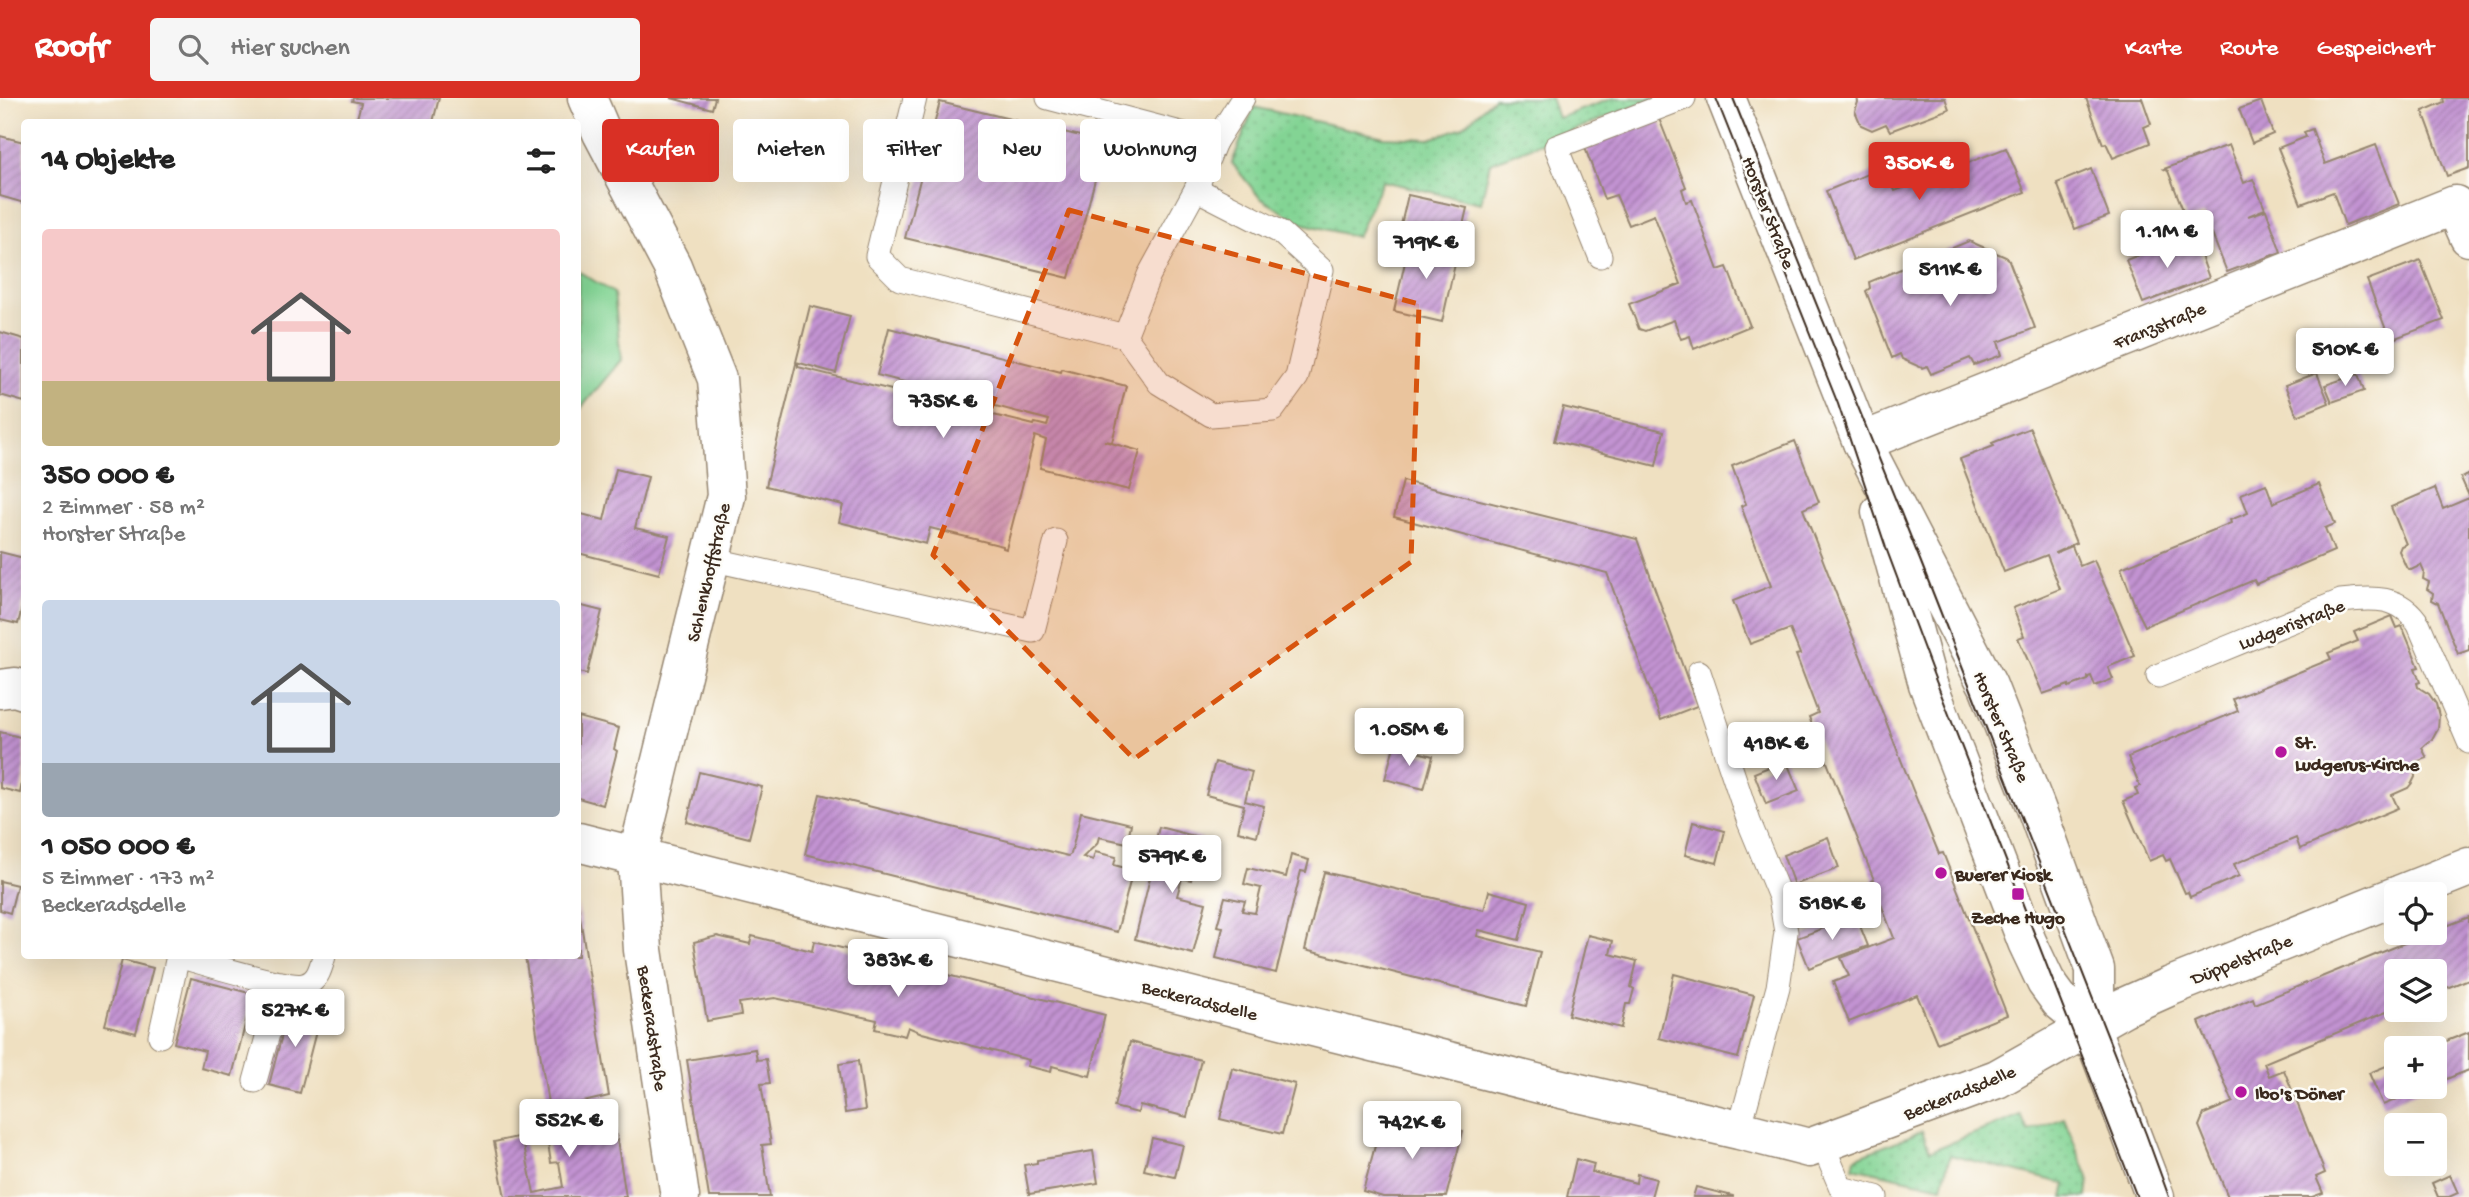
<!DOCTYPE html>
<html lang="de">
<head>
<meta charset="utf-8">
<style>
  :root { --surface:#fff; --page:#f6f6f6; --text:#222; --muted:#767676; --accent:#d93025 }
  body { margin:0; font-family:"Gochi Hand",sans-serif; background:var(--page); color:var(--text); height:100vh; display:flex; flex-direction:column; font-size:26px; white-space:nowrap }
  * { box-sizing:border-box; margin:0 }
  p { font-size:23px; color:var(--muted) }
  .icon { flex:none; width:38px; height:38px; fill:none; stroke:currentColor; stroke-width:2; stroke-linecap:round; stroke-linejoin:round }
  .map { position:relative; flex:1; overflow:hidden }
  .side { position:absolute; left:21px; top:21px; width:560px; height:840px; display:flex; flex-direction:column; background:var(--surface); border-radius:7px; box-shadow:0 7px 28px #0002 }
  .side>* { flex:none }
  .guide { position:absolute; left:602px; top:21px; width:665px; height:63px; display:flex; gap:14px }
  .buttons { position:absolute; left:2384px; top:784px; display:grid; gap:14px }
  .buttons a { display:grid; place-items:center; width:63px; height:63px; border-radius:7px; background:var(--surface); box-shadow:0 7px 28px #0002; font-size:35px }
  .price { position:absolute; translate:-50% -60px; padding:0 16px; border-radius:7px; background:#fff; color:#222; font-size:23px; line-height:46px; filter:drop-shadow(0 2px 4px #0008) }
  .price::after { content:''; position:absolute; left:50%; top:42px; width:21px; height:16px; margin-left:-10px; background:inherit; clip-path:polygon(0 0,100% 0,50% 100%) }
  .price.current { background:var(--accent); color:#fff }
  ul { padding:0; list-style:none }
  li { display:grid; align-content:center; gap:14px; height:371px; padding:0 21px }
  li span { display:grid; place-items:center; height:217px; border-radius:7px; color:#555 }
  li>.icon { margin-inline-start:auto }
  span .icon { width:126px; height:126px; fill:#fffc; stroke-width:1 }
  li b { font-size:30px }
  h2 { display:flex; justify-content:space-between; align-items:center; height:84px; padding:0 21px; font-size:30px }
  .pill { padding:0 24px; border-radius:7px; background:var(--surface); box-shadow:0 7px 28px #0002; font-size:24px; line-height:63px }
  .pill.current { background:var(--accent); color:#fff }
  header { display:flex; align-items:center; gap:42px; box-sizing:border-box; height:98px; padding:0 35px; background:var(--accent); color:#fff }
  header strong { font-size:33px }
  nav { display:flex; gap:38px; margin-inline-start:auto; font-size:24px }
  .search { width:490px; height:63px; background:var(--page); display:flex; align-items:center; gap:18px; box-sizing:border-box; padding:0 24px; border-radius:7px; color:var(--muted); font-size:26px }
  .map>svg:first-child { display:block }
  .grass { fill:url(#grass-dots); stroke:#5f7f59; stroke-width:2 }
  .park { fill:#83d494; stroke:#5f7f59; stroke-width:2 }
  .building { fill:url(#building-hatch) }
  .lines { fill:none; stroke-linecap:round; stroke-linejoin:round }
  .service-casing { stroke:#958570; stroke-width:25 }
  .minor-casing { stroke:#958570; stroke-width:41 }
  .secondary-casing { stroke:#958570; stroke-width:41 }
  .service { stroke:#fff; stroke-width:23 }
  .minor { stroke:#fff; stroke-width:38 }
  .secondary { stroke:#fff; stroke-width:38 }
  .tram { stroke:#3b2a1e; stroke-width:2 }
  .marked { fill:#d7540e; fill-opacity:0.2; stroke:#d7540e; stroke-width:5; stroke-dasharray:14 9; stroke-linejoin:round }
  .poi-dot { fill:#b5179e; stroke:#fdfcf7; stroke-width:2.5 }
  .labels { text-anchor:middle; stroke-width:5; stroke-linejoin:round; paint-order:stroke }
  .street-label { font-size:19px; fill:#3b2a1e; stroke:#fdfcf7 }
  .poi-label { font-size:19px; font-weight:bold; fill:#3b2a1e; stroke:#fdfcf7; text-anchor:start }
</style>
</head>
<body>
<header>
<strong>Roofr</strong>
<div class="search"><svg class="icon" aria-label="search" viewBox="0 0 24 24"><circle cx="10" cy="10" r="6"/><path d="M15 15l6 6"/></svg>Hier suchen</div>
<nav><a>Karte</a><a>Route</a><a>Gespeichert</a></nav>
</header>
<div class="map">
<svg width="2469" height="1099" viewBox="0 0 2469 1099">
  <defs>
    <pattern id="grass-dots" width="8" height="8" patternUnits="userSpaceOnUse" patternTransform="scale(1.75)"><rect width="8" height="8" fill="#83d494"/><path d="M2 2h.1M6 6h.1" fill="none" stroke="#72b67f" stroke-width="1.8" stroke-linecap="round"/></pattern>
    <pattern id="building-hatch" width="6" height="6" patternUnits="userSpaceOnUse" patternTransform="scale(1.75)"><rect width="6" height="6" fill="#c293d2"/><path d="M-1 1l2-2M0 6l6-6M5 7l2-2" fill="none" stroke="#9f78aa"/></pattern>
  </defs>
  <rect width="100%" height="100%" fill="#fdfcf7"/>
  <filter id="ink" filterUnits="userSpaceOnUse"><feTurbulence type="fractalNoise" baseFrequency=".0143" numOctaves="2"/><feDisplacementMap in="SourceGraphic" scale="14" xChannelSelector="R" yChannelSelector="G"/><feConvolveMatrix kernelMatrix="1 2 1 2 8 2 1 2 1" color-interpolation-filters="sRGB"/></filter>
  <filter id="wash" filterUnits="userSpaceOnUse"><feTurbulence type="fractalNoise" baseFrequency=".00686" numOctaves="4" result="noise"/><feDisplacementMap in="SourceGraphic" scale="28" xChannelSelector="R" yChannelSelector="G"/><feGaussianBlur stdDeviation="1.57" result="paint"/><feColorMatrix in="noise" values="0 0 0 0 0 0 0 0 0 0 0 0 0 0 0 0 0 1.4 0 .05"/><feComposite in="paint" operator="in"/></filter>
  <g filter="url(#wash)">
    <rect width="100%" height="100%" fill="#efe0c1"/>
    <g class="grass">
      <path d="M1494,0h57l7,20 56,-20h42l-166,65 -9,40 -99,-22 -25,56 -56,-14 -41,-25 -28,-35 22,-56 130,30 46,2 33,-12z"/>
      <path d="M2021,1017l7,17 36,-14 25,62 -2,17h-24l3,-13 -116,-29 -8,32 -89,-20 2,-9 67,-27 8,20z"/>
    </g>
    <path class="park" d="M578,173l36,22 7,67 -43,52z"/>
    <g id="blocks">
      <g class="building">
        <path d="M353,0h86l-6,24h-77l5,-19 -9,-2z"/>
        <path d="M671,0h44l-3,11z"/>
        <path d="M1857,0h88l4,11 -59,22 -4,-7 -14,6 -11,-5 -6,-14 3,-9z"/>
        <path d="M2086,0h56l9,26 -7,3 6,16 -37,15 -7,-15 -3,1z"/>
        <path d="M2443,0h26v70l-22,8 -24,-65 21,-9z"/>
        <path d="M2261,3l12,33 -21,9 -13,-34z"/>
        <path d="M940,4l165,40 -36,136 -164,-40z"/>
        <path d="M1658,18l28,71 -4,2 4,13 6,-2 26,70 9,-3 23,59 -56,23 -4,-13 -9,3 -7,-19 -29,11 -6,-2 -10,-25 52,-20 -27,-69 -25,10 -13,-30 -12,4 -20,-54z"/>
        <path d="M2312,31l13,35 51,-19 23,59 -54,21 -12,-33 -32,12 -23,-56 28,-11 -2,-5z"/>
        <path d="M0,38l24,6v61l-24,-7z"/>
        <path d="M2229,47l15,38 9,-4 12,30 -17,7 18,-6 15,42 -54,20 -23,-58 -20,8 -1,-3 3,-1 -18,-47 -4,-2z"/>
        <path d="M2006,50l19,44 -172,68 -27,-69 59,-24 10,24z"/>
        <path d="M2091,71l18,47 -34,13 -18,-46z"/>
        <path d="M1408,97l59,13 -8,35 -59,-14z"/>
        <path d="M2182,140l4,13 12,-4 11,31 -66,25 -17,-43z"/>
        <path d="M1410,142l48,10 -16,72 -48,-11z"/>
        <path d="M1969,143l39,17 27,70 -37,14 4,13 -28,10 -4,-7 -39,16 -4,-8 -5,2 -20,-9 -2,-5 -8,4 -26,-67 4,-3 -1,-6z"/>
        <path d="M2420,162l24,60 -54,20 -23,-60z"/>
        <path d="M810,208l40,10 -14,57 -40,-11z"/>
        <path d="M889,230l172,44 1,-3 64,17 -14,56 -8,-1 36,10 -11,39 -89,-22 6,-28 -11,-4 -29,113 -3,-1v-2l-73,-18 -4,16 -87,-22 4,-17 -77,-19 30,-122h2v3l236,58 1,-2 12,3 2,-6 -172,-45z"/>
        <path d="M0,234l24,7v63l-24,-7z"/>
        <path d="M2317,275l12,30 -32,13 -12,-31z"/>
        <path d="M2358,276l6,17 -32,11 -7,-17z"/>
        <path d="M1563,309l101,24 -8,35 -102,-25z"/>
        <path d="M2030,330l46,115 -21,10 17,-7 8,20 14,-6 41,96 -27,11 5,12 -18,7 -4,-10 -3,1v3l-19,7v-2l-26,9 -25,-56 6,-2 -11,-28 47,-19 -13,-34 -43,17 -44,-113 34,-13 -2,-3z"/>
        <path d="M1795,343l24,61 -16,7 109,279 27,66 4,-1 64,162 -70,28 -20,-48 -68,27 -16,-40 16,-6 -8,-18 53,-20 -22,-57 2,-1 -65,-163 9,-4 -22,-58 4,-1 -10,-25 -40,15 -17,-43 38,-15 -30,-80 5,-2 -14,-38z"/>
        <path d="M616,371l32,8 -13,51 34,8 -10,38 -81,-21v-40l26,7z"/>
        <path d="M2469,376v22l-8,-18z"/>
        <path d="M1403,383l234,58 60,167 -36,14 -54,-147 -213,-56z"/>
        <path d="M2266,386l7,19 46,-19 16,40 -10,4 9,23 -78,33 -2,-4 -109,46 -9,-18 -15,-40 110,-45 -1,-3 18,-7 -7,-19z"/>
        <path d="M2435,390l8,21 26,-11v152l-11,4 -20,-51 -6,-3 1,-7 -6,-4 2,-7 -6,-3 1,-7 -3,-7 -10,5 -5,-3 -7,-16 2,-5 5,-2 -15,-37z"/>
        <path d="M0,454l24,6v42l-6,24 -18,-4z"/>
        <path d="M578,507l24,6 -15,63 -9,-2z"/>
        <path d="M2392,518l5,12 5,-2 17,41 -4,1 5,14 -3,1 1,4 11,7 7,10 3,12 -1,12 -6,11 -10,9 5,10 -13,5 1,14 -3,6 -4,5 -16,7 6,13 -98,41 -4,-11 -62,26 5,12 -49,21 -2,-5 -3,1 -15,-34 -4,2 -3,-6 -14,6 -26,-60 15,-6 -3,-7 5,-2 -12,-29 110,-46 -5,-12 98,-40 -3,-6 30,-12 -4,-9z"/>
        <path d="M578,619l41,11 -5,21 3,2 -14,54 -25,-7z"/>
        <path d="M0,634l24,6v36l-4,19 -20,-5z"/>
        <path d="M1394,648l39,10 -9,33 -39,-10z"/>
        <path d="M1786,662l13,31 -33,13 -12,-31z"/>
        <path d="M1215,664l37,10 -7,29 19,5 -7,30 -19,-5 6,-26 -38,-10z"/>
        <path d="M699,674l63,15 -13,51 -62,-16z"/>
        <path d="M820,696l248,62 3,-2 10,-42 50,12 -4,19 -28,-6 -2,7 -14,13 10,3 2,-8 21,5 -2,8 19,5 -16,62 -312,-78z"/>
        <path d="M1693,724l32,9 -8,32 -32,-8z"/>
        <path d="M1159,729l43,11 -11,42 -9,-2 -5,18 29,7 -13,51 -58,-15 22,-90 -3,-1z"/>
        <path d="M1828,739l11,31 -45,17 -11,-30z"/>
        <path d="M1291,757l18,5 -3,12 -5,-1 -25,102 -60,-15 7,-31 -6,-1 8,-29 20,4 -3,10 13,2 6,-25 -17,-4 4,-16 38,9z"/>
        <path d="M1324,774l160,38 5,-19 40,11 -10,38 -40,-10 -2,6 63,16 -14,54 -221,-56z"/>
        <path d="M0,783l17,4 -7,28 -10,-3z"/>
        <path d="M578,807l31,191 -60,14 -24,-154h53z"/>
        <path d="M1856,818l12,30 -59,22 -12,-30z"/>
        <path d="M2469,819v62l-35,14v-22h-38v37l-132,55 5,13 15,-6 41,103 -9,4 7,16 -11,4h-84l-29,-71 5,-12 29,-12 -34,-80 54,-24 2,6 174,-71h5v-2z"/>
        <path d="M1588,837l25,6 -3,13 27,7 -6,26 3,2 -4,15h-4l-5,24 -53,-13z"/>
        <path d="M717,838l33,8 2,-8 60,15 2,-10 291,74 -15,61 -38,-10 -1,6 -24,-6 2,-6 -107,-27 -14,-6 -3,9 -30,-7 2,-9 -102,-22 -36,5 2,12 -34,6 -13,-79z"/>
        <path d="M122,862l31,8 -17,65 -31,-8z"/>
        <path d="M1674,876l80,21 -16,63 -79,-20z"/>
        <path d="M191,880l62,16 -21,82 -31,-8 4,-17 -31,-8z"/>
        <path d="M290,906l31,8 -21,81 -31,-8z"/>
        <path d="M2469,934v38l-35,14v-38z"/>
        <path d="M1130,944l71,18 -14,57 -47,-12 -2,8 -24,-6z"/>
        <path d="M755,951l2,11 9,-1 4,24 -9,1 10,60 -9,1 8,52h-61l-22,-137z"/>
        <path d="M858,963l7,49 -20,3 -6,-49z"/>
        <path d="M2396,964v25h31l-44,18 -14,-32z"/>
        <path d="M1232,970l63,16 -13,50 -62,-15z"/>
        <path d="M612,1010l14,89h-121l-11,-55 28,-6 12,57 29,-6 -4,-25 -8,1 -4,-26 8,-1 -4,-18z"/>
        <path d="M1384,1014l17,4 -1,8 21,6 22,5 2,-8 18,4 -17,66h-63l-20,-6z"/>
        <path d="M1152,1040l31,7 -8,32 -31,-7z"/>
        <path d="M1093,1053l5,32 -69,11 -5,-29 13,-2v-3z"/>
        <path d="M1576,1061l18,5 -2,8 44,11 1,-9 19,5 -5,18h-84z"/>
        <path d="M2450,1077l8,18 -9,4h-11l-6,-14z"/>
        <path d="M1696,1089l37,9v1h-40z"/>
      </g>
    </g>
  </g>
  <g filter="url(#ink)">
    <use href="#blocks" fill-opacity="0" stroke="#958570" stroke-width="2"/>
    <g class="lines">
      <defs>
        <g id="service">
          <path d="M915,0l-38,158 23,23 225,57 24,-61 47,-86 19,-47 28,-44"/>
          <path d="M1048,0l167,44"/>
          <path d="M1600,158l-44,-109 128,-49"/>
          <path d="M1125,238l34,47 52,32 62,-5 24,-33 25,-107 -42,-38 -84,-43"/>
          <path d="M710,461l323,72 23,-90"/>
          <path d="M1699,574l50,150 31,75 6,35 -8,55 -39,143"/>
          <path d="M2158,578l183,-75c31,-4 60,-6 78,24l50,117"/>
          <path d="M160,938l18,-80c22,6 109,33 126,29 14,-3 17,-18 20,-29"/>
          <path d="M255,983l27,-98"/>
          <path d="M1822,1045l19,45 35,9"/>
        </g>
        <g id="minor">
          <path d="M587,0l15,35 70,133 45,113 9,117 -89,362 6,92 37,247"/>
          <path d="M1862,344l593,-237 14,32"/>
          <path d="M0,591l15,-2 9,3"/>
          <path d="M578,744l962,242 199,46 70,18 188,-69 127,-72 47,-21 225,-90"/>
          <path d="M2401,796l68,-27"/>
        </g>
        <g id="secondary">
          <path d="M1726,0l136,344 126,244 48,122 59,161v23l-5,34 65,171"/>
          <path d="M1881,414l47,172 99,258 19,40 14,19 30,25"/>
        </g>
      </defs>
      <use href="#service" class="service-casing"/>
      <use href="#minor" class="minor-casing"/>
      <use href="#secondary" class="secondary-casing"/>
      <use href="#service" class="service"/>
      <use href="#minor" class="minor"/>
      <use href="#secondary" class="secondary"/>
      <g class="tram">
        <path d="M1716,0l122,306 48,144 48,128 203,521"/>
        <path d="M1733,0l187,462 226,574 23,63"/>
      </g>
    </g>
  </g>
  <path class="marked" d="M1069,112l350,94 -8,258 -277,197 -201,-204z"/>
  <g class="poi-dot">
    <circle cx="2281" cy="654" r="7"/>
    <circle cx="1941" cy="775" r="7"/>
    <rect x="2011" y="789" width="14" height="14" rx="3.5"/>
    <circle cx="2241" cy="994" r="7"/>
  </g>
  <g class="labels">
    <g class="street-label">
      <text transform="translate(1770 114) rotate(69)" y="7">Horster Straße</text>
      <text transform="translate(2159 226) rotate(-22)" y="7">Franzstraße</text>
      <text transform="translate(707 474) rotate(-77)" y="7">Schlenkhoffstraße</text>
      <text transform="translate(2291 525) rotate(-21)" y="7">Ludgeristraße</text>
      <text transform="translate(2003 628) rotate(67)" y="7">Horster Straße</text>
      <text transform="translate(2241 860) rotate(-22)" y="7">Düppelstraße</text>
      <text transform="translate(1200 901) rotate(14)" y="7">Beckeradsdelle</text>
      <text transform="translate(654 930) rotate(82)" y="7">Beckeradstraße</text>
      <text transform="translate(1959 993) rotate(-22)" y="7">Beckeradsdelle</text>
    </g>
    <g class="poi-label">
      <text x="2295" y="650">St.<tspan x="2295" dy="22">Ludgerus-Kirche</tspan></text>
      <text x="1955" y="782">Buerer Kiosk</text>
      <text x="2018" y="825" text-anchor="middle">Zeche Hugo</text>
      <text x="2255" y="1001">Ibo's Döner</text>
    </g>
  </g>
</svg>
<div class="buttons">
<a><svg class="icon" aria-label="locate" viewBox="0 0 24 24"><circle cx="12" cy="12" r="6"/><path d="M12 2v4M12 18v4M2 12h4M18 12h4"/></svg></a>
<a><svg class="icon" aria-label="layers" viewBox="0 0 24 24"><path d="M12 4l9 5-9 5-9-5zM3 14l9 5 9-5"/></svg></a>
<a>+</a>
<a>−</a>
</div>
<b class="price current" style="left:1919px;top:104px">350K €</b>
<b class="price" style="left:2167px;top:172px">1.1M €</b>
<b class="price" style="left:1426px;top:183px">719K €</b>
<b class="price" style="left:1950px;top:210px">511K €</b>
<b class="price" style="left:2345px;top:290px">510K €</b>
<b class="price" style="left:943px;top:342px">735K €</b>
<b class="price" style="left:1409px;top:670px">1.05M €</b>
<b class="price" style="left:1776px;top:684px">418K €</b>
<b class="price" style="left:1172px;top:797px">579K €</b>
<b class="price" style="left:1832px;top:844px">518K €</b>
<b class="price" style="left:898px;top:901px">383K €</b>
<b class="price" style="left:295px;top:951px">527K €</b>
<b class="price" style="left:569px;top:1061px">552K €</b>
<b class="price" style="left:1412px;top:1063px">742K €</b>
<div class="guide">
<a class="pill current">Kaufen</a>
<a class="pill">Mieten</a>
<a class="pill">Filter</a>
<a class="pill">Neu</a>
<a class="pill">Wohnung</a>
</div>
<section class="side">
<h2>14 Objekte<svg class="icon" aria-label="filters" viewBox="0 0 24 24"><path d="M4 7h16M4 17h16"/><circle cx="9" cy="7" r="2"/><circle cx="15" cy="17" r="2"/></svg></h2>
<ul>
<li><span style="background:linear-gradient(#f6c9c9 70%,#c2b280 0)"><svg class="icon" aria-label="home" viewBox="0 0 24 24"><path d="M3 11l9-7 9 7M6 9v11h12V9"/></svg></span><div><b>350 000 €</b><p>2 Zimmer · 58 m²</p><p>Horster Straße</p></div></li>
<li><span style="background:linear-gradient(#c9d6e8 75%,#9aa5b1 0)"><svg class="icon" aria-label="home" viewBox="0 0 24 24"><path d="M3 11l9-7 9 7M6 9v11h12V9"/></svg></span><div><b>1 050 000 €</b><p>5 Zimmer · 173 m²</p><p>Beckeradsdelle</p></div></li>
</ul>
</section>
</div>
</body>
</html>
